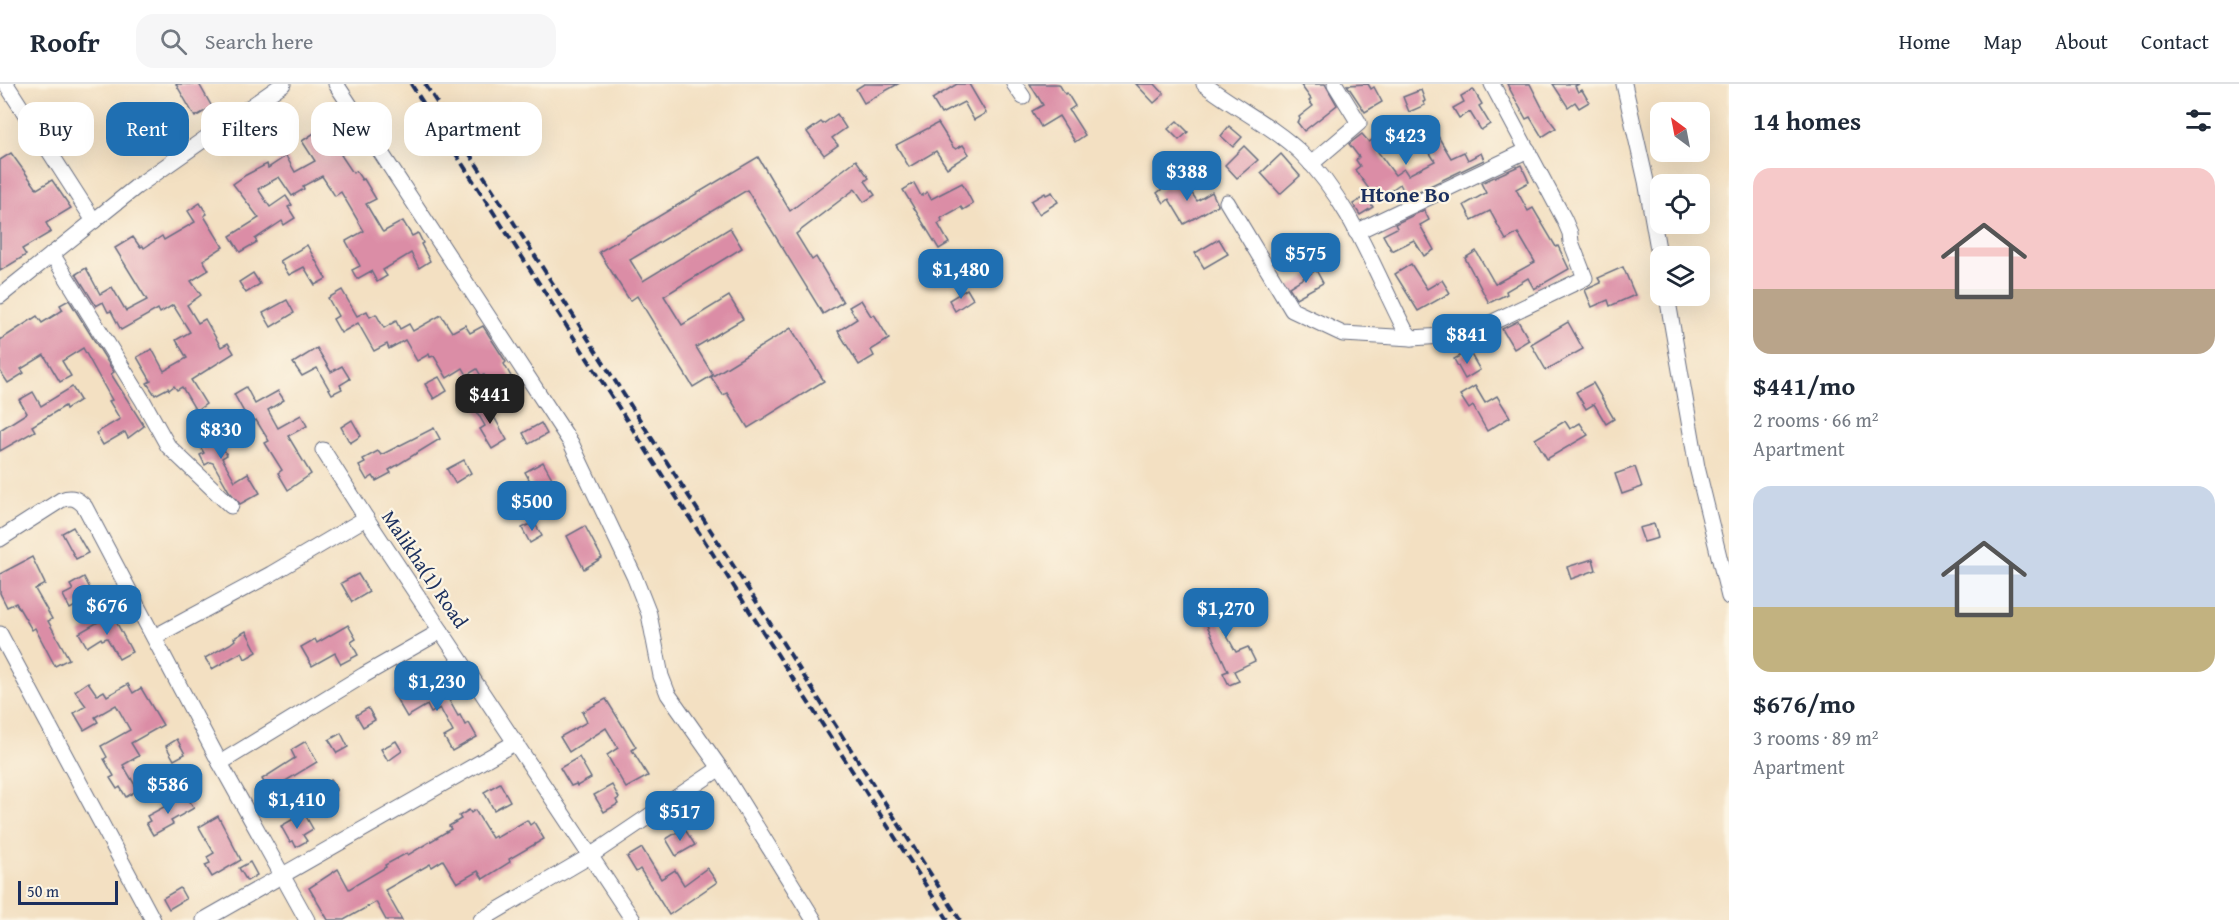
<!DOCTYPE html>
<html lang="en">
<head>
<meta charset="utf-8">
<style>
  :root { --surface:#fff; --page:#f6f6f7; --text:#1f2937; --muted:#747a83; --line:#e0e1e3; --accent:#1f6fb2 }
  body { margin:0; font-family:"Gentium Book Plus",serif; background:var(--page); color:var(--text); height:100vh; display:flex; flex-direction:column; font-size:22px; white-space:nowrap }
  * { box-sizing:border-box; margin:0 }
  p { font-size:20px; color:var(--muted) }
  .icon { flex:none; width:33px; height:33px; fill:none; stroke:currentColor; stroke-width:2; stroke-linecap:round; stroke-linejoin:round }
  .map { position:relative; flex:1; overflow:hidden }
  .side { display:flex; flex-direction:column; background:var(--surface); width:510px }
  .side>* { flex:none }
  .banner { position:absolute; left:18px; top:18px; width:570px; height:54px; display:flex; gap:12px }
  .needle { width:39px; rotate:328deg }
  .fabs { position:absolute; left:1650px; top:18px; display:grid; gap:12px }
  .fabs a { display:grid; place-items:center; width:60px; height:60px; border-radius:12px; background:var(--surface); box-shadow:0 6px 24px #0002; font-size:30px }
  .scale { position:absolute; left:18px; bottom:15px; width:100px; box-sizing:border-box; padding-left:6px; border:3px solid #1b2f5e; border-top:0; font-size:16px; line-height:21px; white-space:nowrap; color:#1b2f5e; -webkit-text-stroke:4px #fcf5e5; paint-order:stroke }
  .price { position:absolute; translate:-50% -51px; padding:0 14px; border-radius:12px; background:var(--accent); color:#fff; font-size:20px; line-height:39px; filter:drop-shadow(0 2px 3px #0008) }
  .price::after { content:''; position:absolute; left:50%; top:36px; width:18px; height:14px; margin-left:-9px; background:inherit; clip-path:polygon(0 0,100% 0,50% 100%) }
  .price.selected { background:#222; color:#fff }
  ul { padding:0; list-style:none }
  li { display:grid; align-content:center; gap:12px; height:318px; padding:0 24px }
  li span { display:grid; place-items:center; height:186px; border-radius:18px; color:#555 }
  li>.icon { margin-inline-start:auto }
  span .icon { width:108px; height:108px; fill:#fffc; stroke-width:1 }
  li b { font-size:26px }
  h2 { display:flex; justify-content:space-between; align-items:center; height:72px; padding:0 24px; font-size:26px }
  .tag { padding:0 21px; border-radius:18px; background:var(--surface); box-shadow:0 6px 24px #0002; font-size:21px; line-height:54px }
  .tag.selected { background:var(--accent); color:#fff }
  header { display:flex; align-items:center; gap:36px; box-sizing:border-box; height:84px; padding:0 30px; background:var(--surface); border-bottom:2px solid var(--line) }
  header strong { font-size:28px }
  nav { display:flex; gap:33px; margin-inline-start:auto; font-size:21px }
  .search { width:420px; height:54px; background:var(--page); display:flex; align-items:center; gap:15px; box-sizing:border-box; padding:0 21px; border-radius:18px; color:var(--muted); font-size:22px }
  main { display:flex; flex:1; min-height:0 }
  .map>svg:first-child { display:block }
  .building { fill:#db8da6 }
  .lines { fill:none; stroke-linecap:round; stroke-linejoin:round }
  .minor-casing { stroke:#676d81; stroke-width:17 }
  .minor { stroke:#fff; stroke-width:15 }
  .rail { stroke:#1b2f5e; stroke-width:4; stroke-dasharray:9 4.5; stroke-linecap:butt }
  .labels { text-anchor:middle; stroke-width:4.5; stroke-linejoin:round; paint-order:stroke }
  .street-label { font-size:20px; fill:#1b2f5e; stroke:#fcf5e5 }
  .quarter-label { font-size:22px; font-weight:bold; fill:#1b2f5e; stroke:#fcf5e5 }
</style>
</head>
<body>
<header>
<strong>Roofr</strong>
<div class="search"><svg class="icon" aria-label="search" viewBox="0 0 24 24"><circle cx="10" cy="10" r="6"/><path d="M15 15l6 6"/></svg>Search here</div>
<nav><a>Home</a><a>Map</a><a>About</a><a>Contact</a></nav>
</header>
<main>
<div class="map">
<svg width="1729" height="836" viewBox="0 0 1729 836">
  <rect width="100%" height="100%" fill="#fcf5e5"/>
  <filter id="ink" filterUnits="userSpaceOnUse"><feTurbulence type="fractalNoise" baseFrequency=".0167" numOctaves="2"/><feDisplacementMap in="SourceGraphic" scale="12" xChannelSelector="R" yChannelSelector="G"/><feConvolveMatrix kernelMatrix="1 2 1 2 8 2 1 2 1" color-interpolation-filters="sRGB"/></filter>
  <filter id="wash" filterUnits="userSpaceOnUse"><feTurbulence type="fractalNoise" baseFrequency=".008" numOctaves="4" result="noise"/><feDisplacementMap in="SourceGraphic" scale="24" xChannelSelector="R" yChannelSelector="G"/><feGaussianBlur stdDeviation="1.35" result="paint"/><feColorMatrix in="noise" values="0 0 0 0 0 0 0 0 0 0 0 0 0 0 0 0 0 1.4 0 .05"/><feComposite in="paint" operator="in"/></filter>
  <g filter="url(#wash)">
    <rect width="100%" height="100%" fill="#f3e0c2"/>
    <g id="blocks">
      <g class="building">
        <path d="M176,0h23l13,23 -17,10z"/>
        <path d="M864,0h34l-34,19 -8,-14z"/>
        <path d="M957,0h12l17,29 -12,7 -10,-18 -23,12 -9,-15z"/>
        <path d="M1030,0h29l6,10 2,-1 8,13 -6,4 16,25 -10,7 -16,-26 -18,11 -9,-16 11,-6z"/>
        <path d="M1136,0h19l9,10 -10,9z"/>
        <path d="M1300,0h25l12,21 -33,26 -7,-9 3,-3 -1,-2 14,-11 -4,-5 2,-2z"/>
        <path d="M1368,0l3,5 3,-2 8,15 -17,10 -18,-27z"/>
        <path d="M1507,0h23l16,31 10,13 -14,9 -12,-20 -4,2z"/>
        <path d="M1553,0h26l-4,2 3,6 4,-2 7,12 -10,6 -4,-6 -7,5z"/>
        <path d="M1473,5l9,15 -3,2 11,18 -9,6 -11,-18 -11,6 -6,-10 11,-6 -3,-6z"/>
        <path d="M1421,6l4,11 -2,1 2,3 -16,7 -6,-15z"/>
        <path d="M327,19l20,29 -3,2 9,13 -12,8 12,18 3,-2 6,9 2,-1 12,20 -10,5 16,27 1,1 20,-11 9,15 6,-3 5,10 -2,1 9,17 -11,7 -8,-15 -28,17 4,6 -10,6 -6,-11 -14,8 -5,-9 8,-4 -14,-25 18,-10 -23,-39 -6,4 -13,-20 -19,10 1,3 -12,7 -13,-19 -21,12 12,18 16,-11 6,9 -4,2 7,11 -11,7 -2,-4 -27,18 2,3 -17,10 -10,-16 29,-18 -26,-34 13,-9 21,-11 1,4 18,-12 9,16 20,-11 -13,-20 23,-15 -10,-16z"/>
        <path d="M50,29l16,26 -9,6 -17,-26z"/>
        <path d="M837,30l9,14 -14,10 6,7 -14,10 -17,-23 14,-10 2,2z"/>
        <path d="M1177,37l11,11 -9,8 -11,-11z"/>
        <path d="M938,39l15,24 3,2 7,-4 6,9 -22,14 -11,-17 -27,16 -13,-22z"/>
        <path d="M1229,42l13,11 -9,10 -12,-11z"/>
        <path d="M1388,47l7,11 -17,10 17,23 9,-6 4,6 27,-14 -13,-20 14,-8 15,25 13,-6 4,8 13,-7 3,7 -77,37 -7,-13 -23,16 -22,-30 5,-4 -4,-6 3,-3 -10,-13 13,-10 7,8z"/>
        <path d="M1244,62l14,14 -21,18 -12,-13z"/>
        <path d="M11,69l26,36 15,-9 19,28 -25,15 5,9 -29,17 4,6 -26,16v-111z"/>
        <path d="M1281,70l19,22 -20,18 -19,-21z"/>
        <path d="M758,73l32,54 66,-51 13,18 -4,3 10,14 -11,7 -9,-13 -59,45 16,26 4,-3 27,45 -20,12 -76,-124 -117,70 13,21 87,-53 12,20 -78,48 18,29 47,-29 14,23 -47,28 17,28 -20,12 -56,-91 -7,5 -31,-49z"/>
        <path d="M1521,81l8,17 -13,7 12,22 5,-3 23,39 2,-1 11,23 -35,20 -6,-11 -22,13 1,3 -18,9 -24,-45 11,-7 19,33 40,-22 -17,-29 -12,7 -16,-29 -18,9 -8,-15 22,-12 -5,-10z"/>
        <path d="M1183,96l14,21 15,-9 6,13 -34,19 -15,-25 -5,4 -7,-10 9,-7 2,3z"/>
        <path d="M914,99l7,13 6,-4 4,7 31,-16 11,21 -10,6 -2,-3 -20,11 1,3 -4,3 11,19 -10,6 -36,-59z"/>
        <path d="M1052,108l6,10 -19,12 -8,-13 14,-8 1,2z"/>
        <path d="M1366,112l7,11 -13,8 -7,-11z"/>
        <path d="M200,119l7,11 -3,2 19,31 -20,13 6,10 -18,11 10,14 -14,10 11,18 7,-4 16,28 7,-4 6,10 -43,27 15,24 -10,7 -14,-24 -5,3 -3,-4 -5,4 -1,-2 -13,7 -8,-12 4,-2 -14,-24 15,-8 12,22 23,-13 -11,-18 14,-8 -17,-27 -13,8 -2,-4 -37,21 -10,-19 -3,1 -5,-10 -7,4 -20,-32 10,-6 14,26 12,-7 14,24 21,-11 -32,-52 18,-11 7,10 3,-1 1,2 18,-12 2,4 31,-18 -7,-11z"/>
        <path d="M1424,126l5,10 -9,5 14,25 -10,6 -10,-16 -22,11 -9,-16 14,-7 -2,-4z"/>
        <path d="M1219,155l9,15 -24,14 -9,-15z"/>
        <path d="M307,161l19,34 -11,6 -11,-18 -15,8 -9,-14z"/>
        <path d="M1411,180l16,25 15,-9 8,13 -32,18 -23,-37z"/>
        <path d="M1623,183l12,28 -25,11 -2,-6 -16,7 -7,-17 16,-7 -3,-5z"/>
        <path d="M1316,186l7,13 -27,15 -7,-11z"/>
        <path d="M253,189l7,11 -14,9 -7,-11z"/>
        <path d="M967,205l6,10 -18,12 -6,-11z"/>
        <path d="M342,206l15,26 10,-5 3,6 6,-3 8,14 12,-7 4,8 9,-5 4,7 28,-16 11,17 13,-7 5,8 13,-7 23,36 -2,2 9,16 -20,12 -9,-17 -3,1 -4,-7 -10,6 -4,-7 -16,10 -13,-22 -4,1 -1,-3 -12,7 -12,-21 -16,9 -2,-5 -13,7 -16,-28 -17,10 -8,-14 5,-3 -10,-18z"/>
        <path d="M69,216l45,72 -3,2 33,52 -16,12 -3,-6 -22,13 -7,-12 24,-14 -11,-18 3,-1 -29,-52 -21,13 9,15 -11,6 -16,-27 -23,14 3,4 -16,10 -8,-12v-31l37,-24 5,7 21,-13 -3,-5z"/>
        <path d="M287,216l7,13 -23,14 -8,-14z"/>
        <path d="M861,216l10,16 3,-2 15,25 -18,11 3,6 -15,9 -21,-34 19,-12 -8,-12z"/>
        <path d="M1518,237l11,19 -15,9 -12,-20z"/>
        <path d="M1568,238l15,27 -37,21 -15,-26z"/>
        <path d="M791,244l33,53 -76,47 -21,-35 -4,2 -12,-18z"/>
        <path d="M317,264l14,24 11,-6 8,13 -10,6 2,4 -10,5 -15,-26 -15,8 -9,-13z"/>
        <path d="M1469,267l11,19 -15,9 -11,-20z"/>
        <path d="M439,293l8,14 -13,8 -9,-15z"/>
        <path d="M1593,299l21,36 -8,5 -12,-20 -8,5 -10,-17z"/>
        <path d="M1475,302l10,17 12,-7 13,21 -23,14 -14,-25 -4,3 -9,-14z"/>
        <path d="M72,303l8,13 -14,9 -1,-3 -33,20 3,5 -35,20v-21l27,-17 -8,-13 14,-8 8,14z"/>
        <path d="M246,303l9,17 23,-13 6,9 -16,10 10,18 23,-13 6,11 -19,10 23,38 -23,16 -10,-17 4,-3 -17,-27 4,-2 -13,-21 -6,3 -16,-29z"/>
        <path d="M484,315l23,41 -15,9 -12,-20 5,-3 -12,-21z"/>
        <path d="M202,329l25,42 -5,3 13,23 13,-8 12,20 -20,11 -11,-13 -16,-28 -3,-1 -5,3 -5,-10 4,-2 -17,-28z"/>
        <path d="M352,336l9,16 -11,7 -9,-16z"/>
        <path d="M1565,337l5,8 10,-6 8,12 -41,24 -12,-20z"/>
        <path d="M541,339l6,11 -18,10 -6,-11z"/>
        <path d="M434,344l6,11 -51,31 2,3 -15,8 -3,-5 -6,4 -8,-14 6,-3 -2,-4 15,-8 3,4z"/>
        <path d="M464,376l7,13 -16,10 -8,-14z"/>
        <path d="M543,378l10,18 -18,10 -10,-18z"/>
        <path d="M1635,383l7,20 -20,7 -7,-20z"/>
        <path d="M534,438l8,14 -12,7 -8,-15z"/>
        <path d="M1654,440l4,14 -14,4 -5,-14z"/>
        <path d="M585,442l17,32 -18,11 -17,-33z"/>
        <path d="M73,443l15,26 -12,6 -14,-26z"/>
        <path d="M32,473l13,27 -10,5 17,30 -4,2 21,38 -14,7 -20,-38 -3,2 -16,-27 -9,4 -7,-14v-19z"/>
        <path d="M1593,475l3,11 -25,9 -4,-12z"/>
        <path d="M358,490l11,18 -17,10 -11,-19z"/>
        <path d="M84,493l10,19 -24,13 -7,-14 10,-5 -3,-5z"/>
        <path d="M1229,512l6,14 -18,8 19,34 12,-5 7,14 -21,10 5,10 -10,4 -6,-12 5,-2 -28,-61z"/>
        <path d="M112,530l20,38 -13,7 -12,-21 -5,2 -1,-2 -14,9 -8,-14z"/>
        <path d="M348,541l8,14 -5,3 7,13 -17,9 -6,-11 -23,13 -11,-19 14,-8 2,4z"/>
        <path d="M246,547l11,21 -12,7 -3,-7 -30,17 -7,-11 25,-14 5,-4 -1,-2z"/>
        <path d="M88,598l9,13 7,-4 3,5 21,-12 5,9 8,-5 22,37 -32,18 8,13 -16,9 15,25 -12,7 -6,-10 -3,2 -7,-11 4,-2 -10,-17 3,-2 -6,-11 29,-16 -14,-25 -21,12 3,5 -14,8 -10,-17 12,-7 -11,-15z"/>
        <path d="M409,600l8,13 23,-13 18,32 2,-1 5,10 4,-2 8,14 -25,14 -8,-14 9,-5 -13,-24 -9,5 -4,-8 -20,12 -14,-24z"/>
        <path d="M606,615l30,48 -4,3 16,26 -22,12 -19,-33 11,-7 -12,-20 -37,24 -9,-15 27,-15 -5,-10z"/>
        <path d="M368,624l7,12 -12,7 -7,-12z"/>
        <path d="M341,649l7,14 -11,6 -8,-13z"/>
        <path d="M177,655l8,15 -11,6 -8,-14z"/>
        <path d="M306,657l11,21 -48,29 -7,-12 33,-21 -4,-8z"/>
        <path d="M396,657l6,10 -14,10 -7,-12z"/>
        <path d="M579,673l12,21 -14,8 -1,-2 -5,2 -11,-18z"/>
        <path d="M331,696l6,10 -15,9 -6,-11z"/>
        <path d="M500,699l10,18 -16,9 -10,-18z"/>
        <path d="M612,701l7,13 -3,2 2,4 -14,8 -10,-17z"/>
        <path d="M186,711l8,13 -23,13 2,3 -20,11 -7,-12 4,-2 -3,-5z"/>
        <path d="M469,726l2,3 4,-3 17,28 3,-2 1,2 31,-18 3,5 4,-3 10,17 -35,20 1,3 -27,17 -5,-8 -21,12 -14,-23 -11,7 -2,-3 -45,26 17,30h-16l-10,-18 -32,18h-16l-19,-32 29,-19 11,20 37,-22 -1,-2 22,-12 1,2 43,-26 -2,-3 12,-7 -2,-3z"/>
        <path d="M304,729l9,16 -10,6 4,6 -11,6 -3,-6 -3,1 -9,-16z"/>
        <path d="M218,732l23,44 -29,17 -7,-12 5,-2 -3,-6 7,-4 -15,-26z"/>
        <path d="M684,744l11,17 -19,11 -10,-17z"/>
        <path d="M642,764l19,31 14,-9 9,15 23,-17 10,14 -48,33 -29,-46 -4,3 -9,-15z"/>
        <path d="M250,778l7,13 -10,6 -8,-13z"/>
        <path d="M180,804l6,11 -17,10 -6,-11z"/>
      </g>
    </g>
  </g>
  <g filter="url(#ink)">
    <use href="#blocks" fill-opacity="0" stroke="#676d81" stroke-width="1.5"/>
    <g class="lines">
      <defs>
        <g id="minor">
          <path d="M6,0l88,137"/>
          <path d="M336,0l235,359 63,133 15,38 12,62 7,18 52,74 94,152"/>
          <path d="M1014,0l9,13"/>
          <path d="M1204,0c31,24 69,42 97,69 49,48 73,117 104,177l7,8 30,-2 32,-5 111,-53 -14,-36 -1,-9 -6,-14 -72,-135"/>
          <path d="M1624,0l22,97 14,79"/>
          <path d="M1311,80l48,-41 -24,-39"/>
          <path d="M1227,118l65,108 51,24 69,4"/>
          <path d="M1356,148l172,-82"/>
          <path d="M52,170l91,147 25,45 63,60"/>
          <path d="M0,212l136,-109 147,-103"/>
          <path d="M1667,212l30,171 32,130"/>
          <path d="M323,366l43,68 267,402"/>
          <path d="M0,455l61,-39c11,-4 16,-2 24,7l135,256 87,157"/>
          <path d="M0,550l153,286"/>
          <path d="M154,553l117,-63 95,-56"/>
          <path d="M220,679l144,-88 77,-44"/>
          <path d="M204,836l312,-178"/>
          <path d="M481,836l109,-64 130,-88"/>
        </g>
      </defs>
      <use href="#minor" class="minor-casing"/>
      <use href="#minor" class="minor"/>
      <g class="rail">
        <path d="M411,0l537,836"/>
        <path d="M425,0l535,836"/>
      </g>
    </g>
  </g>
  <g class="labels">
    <g class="street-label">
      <text transform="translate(425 485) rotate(56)" y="7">Malikha(1) Road</text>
    </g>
    <g class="quarter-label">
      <text x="1405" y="118">Htone Bo</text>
    </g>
  </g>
</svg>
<div class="fabs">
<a><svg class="needle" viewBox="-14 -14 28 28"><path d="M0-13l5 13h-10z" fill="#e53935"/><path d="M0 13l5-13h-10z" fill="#747a83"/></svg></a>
<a><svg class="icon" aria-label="locate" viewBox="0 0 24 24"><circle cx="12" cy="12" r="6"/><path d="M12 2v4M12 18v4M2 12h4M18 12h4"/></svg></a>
<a><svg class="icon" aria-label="layers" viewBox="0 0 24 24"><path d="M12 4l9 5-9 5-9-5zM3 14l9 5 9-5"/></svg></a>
</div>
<div class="scale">50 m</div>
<b class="price" style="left:1406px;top:82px">$423</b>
<b class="price" style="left:1187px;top:118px">$388</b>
<b class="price" style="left:1306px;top:200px">$575</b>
<b class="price" style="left:961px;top:216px">$1,480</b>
<b class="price" style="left:1467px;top:281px">$841</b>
<b class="price selected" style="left:490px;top:341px">$441</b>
<b class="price" style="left:221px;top:376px">$830</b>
<b class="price" style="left:532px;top:448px">$500</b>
<b class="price" style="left:107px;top:552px">$676</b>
<b class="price" style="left:1226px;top:555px">$1,270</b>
<b class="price" style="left:437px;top:628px">$1,230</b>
<b class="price" style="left:168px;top:731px">$586</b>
<b class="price" style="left:297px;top:746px">$1,410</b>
<b class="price" style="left:680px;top:758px">$517</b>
<div class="banner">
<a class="tag">Buy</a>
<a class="tag selected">Rent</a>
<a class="tag">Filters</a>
<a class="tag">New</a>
<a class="tag">Apartment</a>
</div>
</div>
<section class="side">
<h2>14 homes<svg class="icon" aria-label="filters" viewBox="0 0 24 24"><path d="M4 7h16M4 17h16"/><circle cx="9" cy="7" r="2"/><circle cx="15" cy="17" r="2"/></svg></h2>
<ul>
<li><span style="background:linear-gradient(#f6c9c9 65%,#b9a48a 0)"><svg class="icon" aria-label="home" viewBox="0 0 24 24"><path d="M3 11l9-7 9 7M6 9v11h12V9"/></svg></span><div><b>$441/mo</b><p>2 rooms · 66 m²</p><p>Apartment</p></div></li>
<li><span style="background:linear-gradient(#c9d6e8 65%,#c2b280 0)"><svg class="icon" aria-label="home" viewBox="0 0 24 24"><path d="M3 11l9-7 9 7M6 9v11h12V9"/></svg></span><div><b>$676/mo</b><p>3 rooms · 89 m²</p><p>Apartment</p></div></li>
</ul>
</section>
</main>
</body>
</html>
